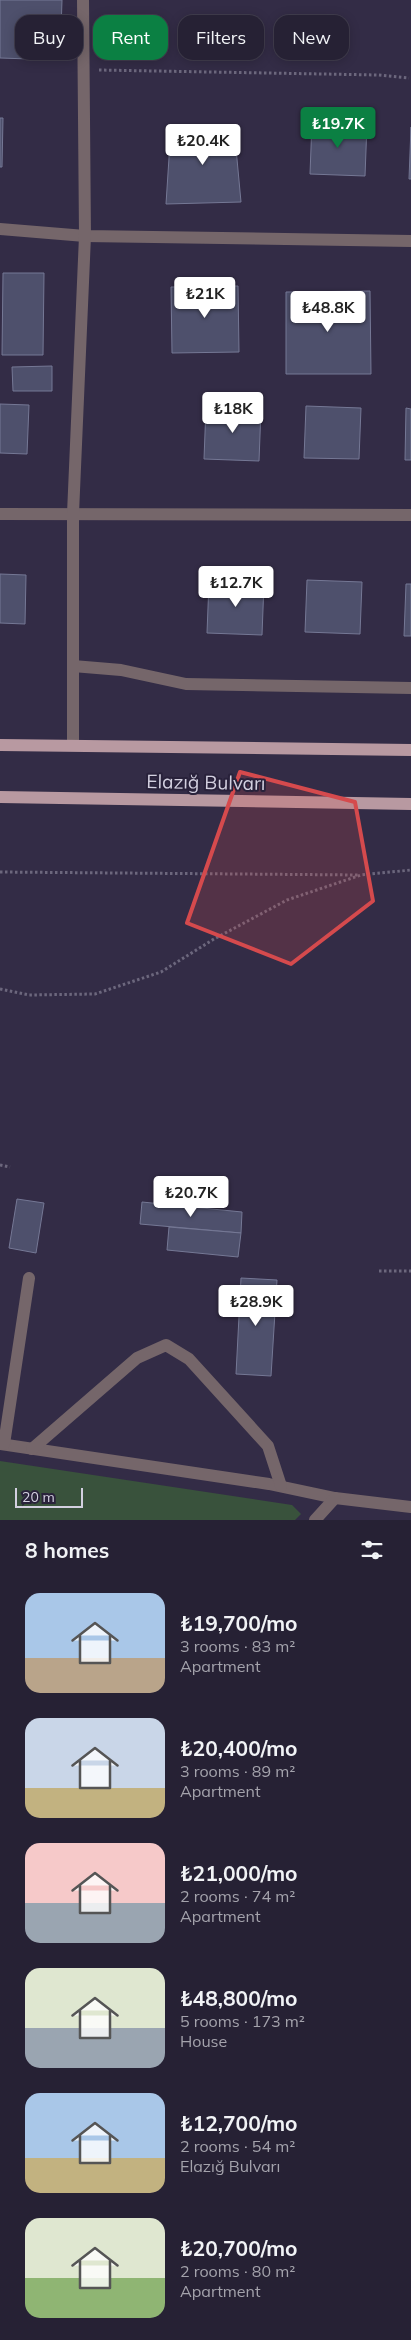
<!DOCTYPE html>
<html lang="en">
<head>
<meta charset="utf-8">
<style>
  :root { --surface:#262134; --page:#2e293c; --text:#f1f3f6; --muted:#a4a3ac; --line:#423e4f; --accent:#0b8043 }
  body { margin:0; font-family:Mulish,sans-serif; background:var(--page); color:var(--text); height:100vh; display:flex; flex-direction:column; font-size:19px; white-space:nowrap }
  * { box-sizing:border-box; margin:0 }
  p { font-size:16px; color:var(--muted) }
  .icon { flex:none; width:28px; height:28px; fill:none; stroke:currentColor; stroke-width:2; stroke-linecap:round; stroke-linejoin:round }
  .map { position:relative; height:1520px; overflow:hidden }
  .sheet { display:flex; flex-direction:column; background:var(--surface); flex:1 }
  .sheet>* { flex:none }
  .guide { position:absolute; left:15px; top:15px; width:381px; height:45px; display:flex; gap:10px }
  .scale { position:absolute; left:15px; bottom:12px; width:68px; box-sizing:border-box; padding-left:5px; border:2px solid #d3d0e0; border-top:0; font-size:14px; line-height:18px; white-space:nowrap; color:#d3d0e0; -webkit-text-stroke:4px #29223b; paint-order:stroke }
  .price { position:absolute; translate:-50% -42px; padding:0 11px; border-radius:5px; background:#fff; color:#222; font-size:16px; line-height:32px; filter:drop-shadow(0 1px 2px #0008) }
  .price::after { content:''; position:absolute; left:50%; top:30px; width:15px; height:11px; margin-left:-8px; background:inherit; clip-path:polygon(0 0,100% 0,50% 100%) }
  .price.active { background:var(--accent); color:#fff }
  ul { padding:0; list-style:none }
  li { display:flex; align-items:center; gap:15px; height:125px; padding:0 25px }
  li span { display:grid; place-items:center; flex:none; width:140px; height:100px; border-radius:15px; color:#555 }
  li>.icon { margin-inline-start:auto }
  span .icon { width:60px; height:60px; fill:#fffc; stroke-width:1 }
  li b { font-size:21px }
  h2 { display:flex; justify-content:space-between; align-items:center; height:60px; padding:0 25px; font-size:21px }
  .chip { padding:0 18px; border-radius:15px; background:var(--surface); box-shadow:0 2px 12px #0003,0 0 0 1px var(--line); font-size:18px; line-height:45px }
  .chip.active { background:var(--accent); color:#fff }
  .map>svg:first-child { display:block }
  .green { fill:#39523c }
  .building { fill:#4e506c; stroke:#757895 }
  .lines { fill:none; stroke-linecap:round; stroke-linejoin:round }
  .path { stroke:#6c677d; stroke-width:3; stroke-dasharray:2.5 2.5; stroke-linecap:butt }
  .minor { stroke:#75666a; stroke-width:12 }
  .major { stroke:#b899a1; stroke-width:12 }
  .marked { fill:#d54a4d; fill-opacity:0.2; stroke:#d54a4d; stroke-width:4; stroke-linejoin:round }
  .labels { text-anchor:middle; stroke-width:4; stroke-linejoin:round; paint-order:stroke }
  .street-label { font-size:19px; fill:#d3d0e0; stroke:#29223b }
</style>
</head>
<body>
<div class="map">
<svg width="411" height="1520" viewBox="0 0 411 1520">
  <rect width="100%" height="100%" fill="#332c46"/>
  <path class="green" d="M0,1461l292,44 9,9 -6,6h-295z"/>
  <g class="building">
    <path d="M0,0h62l-2,60 -60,-2z"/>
    <path d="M0,118h3l-1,49h-2z"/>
    <path d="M312,122l55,2 -2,52 -55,-2z"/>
    <path d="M171,127h63l7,75 -75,2z"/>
    <path d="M411,127v52h-2z"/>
    <path d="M3,273h41l-1,82h-41z"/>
    <path d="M238,286l1,66 -67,1 -1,-66z"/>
    <path d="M370,291l1,83h-85v-82z"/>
    <path d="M52,366v25h-39l-1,-24z"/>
    <path d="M0,404l29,1 -2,49 -27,-1z"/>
    <path d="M306,406l55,2 -2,51 -55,-1z"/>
    <path d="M206,407l55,2 -2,52 -55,-2z"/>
    <path d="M406,408l5,1v51h-6z"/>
    <path d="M0,574l26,1 -1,49 -25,-1z"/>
    <path d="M307,580l55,2 -2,52 -55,-2z"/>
    <path d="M209,582l55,1 -2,52 -55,-2z"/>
    <path d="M406,584h5v52h-7z"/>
    <path d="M17,1199l27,4 -8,50 -27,-5z"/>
    <path d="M142,1202l100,10 -1,21 -101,-9z"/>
    <path d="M169,1227l72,6 -3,24 -71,-7z"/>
    <path d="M241,1278l36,2 -6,96 -35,-2z"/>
  </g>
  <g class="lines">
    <g class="path">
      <path d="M99,70l279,5 31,3"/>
      <path d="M0,872l358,3"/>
      <path d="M0,989l29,6 66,-1 66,-22 53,-33 73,-39 74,-25 50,-5"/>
      <path d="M0,1165l10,2"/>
      <path d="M379,1271h32"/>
    </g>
    <g class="minor">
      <path d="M0,229l85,7 326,5"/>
      <path d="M0,514l411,1"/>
      <path d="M73,666l48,4 65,14 225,4"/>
      <path d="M73,745v-231l12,-278 -2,-236"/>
      <path d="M0,1444l269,40 66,14 76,9"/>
      <path d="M4,1444l25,-166"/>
      <path d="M32,1449l105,-91 29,-13 23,14 79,87 13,40"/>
      <path d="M315,1520l20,-22"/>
    </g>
    <g class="major">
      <path d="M0,745l411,5"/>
      <path d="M0,797l411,7"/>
    </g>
  </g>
  <path class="marked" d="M240,772l115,30 18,99 -82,63 -104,-41z"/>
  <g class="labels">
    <g class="street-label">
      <text transform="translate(206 782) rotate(1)" y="7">Elazığ Bulvarı</text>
    </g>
  </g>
</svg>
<div class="scale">20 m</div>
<b class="price active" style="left:338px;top:149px">₺19.7K</b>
<b class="price" style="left:203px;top:166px">₺20.4K</b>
<b class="price" style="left:205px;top:319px">₺21K</b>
<b class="price" style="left:328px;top:333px">₺48.8K</b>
<b class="price" style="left:233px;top:434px">₺18K</b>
<b class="price" style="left:236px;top:608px">₺12.7K</b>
<b class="price" style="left:191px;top:1218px">₺20.7K</b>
<b class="price" style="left:256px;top:1327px">₺28.9K</b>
<div class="guide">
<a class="chip">Buy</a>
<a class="chip active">Rent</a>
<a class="chip">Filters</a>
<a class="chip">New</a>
</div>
</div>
<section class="sheet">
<h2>8 homes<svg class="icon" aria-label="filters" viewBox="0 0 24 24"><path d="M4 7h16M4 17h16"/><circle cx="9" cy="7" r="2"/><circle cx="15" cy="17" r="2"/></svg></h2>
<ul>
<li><span style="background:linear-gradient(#a9c7e8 65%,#b9a48a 0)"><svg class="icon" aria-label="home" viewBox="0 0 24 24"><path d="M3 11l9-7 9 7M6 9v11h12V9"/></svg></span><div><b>₺19,700/mo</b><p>3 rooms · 83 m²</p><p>Apartment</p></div></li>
<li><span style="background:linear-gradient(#c9d6e8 70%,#c2b280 0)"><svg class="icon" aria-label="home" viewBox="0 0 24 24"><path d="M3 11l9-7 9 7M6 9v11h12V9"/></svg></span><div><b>₺20,400/mo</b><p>3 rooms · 89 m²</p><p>Apartment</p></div></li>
<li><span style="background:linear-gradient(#f6c9c9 60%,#9aa5b1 0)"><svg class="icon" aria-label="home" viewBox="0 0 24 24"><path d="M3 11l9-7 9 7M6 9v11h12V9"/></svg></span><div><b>₺21,000/mo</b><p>2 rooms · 74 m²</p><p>Apartment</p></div></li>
<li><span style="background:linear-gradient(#dfe7d0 60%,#9aa5b1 0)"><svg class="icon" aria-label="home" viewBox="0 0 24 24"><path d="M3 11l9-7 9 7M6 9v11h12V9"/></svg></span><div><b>₺48,800/mo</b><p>5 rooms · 173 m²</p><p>House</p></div></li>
<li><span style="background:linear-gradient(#a9c7e8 65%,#c2b280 0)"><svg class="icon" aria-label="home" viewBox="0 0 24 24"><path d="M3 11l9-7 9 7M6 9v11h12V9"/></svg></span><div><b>₺12,700/mo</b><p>2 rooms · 54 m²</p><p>Elazığ Bulvarı</p></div></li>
<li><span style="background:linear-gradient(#dfe7d0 60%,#8fb573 0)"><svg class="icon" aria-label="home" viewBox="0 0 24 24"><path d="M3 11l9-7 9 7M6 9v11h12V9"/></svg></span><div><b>₺20,700/mo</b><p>2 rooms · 80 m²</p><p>Apartment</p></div></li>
</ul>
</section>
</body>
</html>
